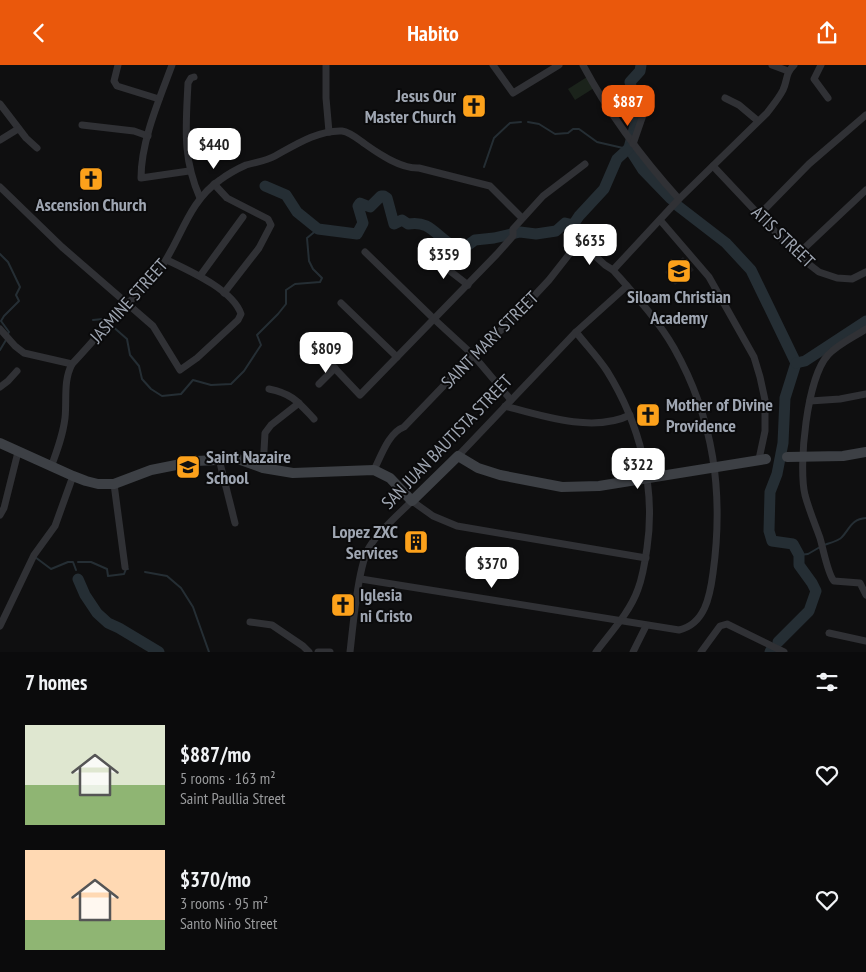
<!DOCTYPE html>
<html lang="en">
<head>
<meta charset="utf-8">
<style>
  :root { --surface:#0b0b0c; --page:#141415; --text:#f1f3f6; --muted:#9a9b9d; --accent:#ea580c }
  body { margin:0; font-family:"PT Sans Narrow",sans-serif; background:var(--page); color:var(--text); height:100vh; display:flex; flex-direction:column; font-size:19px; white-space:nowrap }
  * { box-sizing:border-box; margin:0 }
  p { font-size:16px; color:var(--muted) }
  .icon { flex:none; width:28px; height:28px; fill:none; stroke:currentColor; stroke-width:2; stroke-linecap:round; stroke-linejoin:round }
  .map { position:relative; height:587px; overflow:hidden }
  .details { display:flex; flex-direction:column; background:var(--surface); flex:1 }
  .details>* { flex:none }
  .price { position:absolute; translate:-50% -42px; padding:0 11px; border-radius:10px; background:#fff; color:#222; font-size:16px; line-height:32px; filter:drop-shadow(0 1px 2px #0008) }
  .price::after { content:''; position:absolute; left:50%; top:30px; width:15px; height:11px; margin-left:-8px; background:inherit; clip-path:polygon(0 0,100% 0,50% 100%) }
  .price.current { background:var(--accent); color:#fff }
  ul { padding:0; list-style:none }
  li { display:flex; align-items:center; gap:15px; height:125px; padding:0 25px }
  li span { display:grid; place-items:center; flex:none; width:140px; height:100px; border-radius:0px; color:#555 }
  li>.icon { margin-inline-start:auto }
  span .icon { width:60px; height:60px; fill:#fffc; stroke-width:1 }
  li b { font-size:21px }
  h2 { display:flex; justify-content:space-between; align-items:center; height:60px; padding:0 25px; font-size:21px }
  header { display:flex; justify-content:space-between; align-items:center; height:65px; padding:0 25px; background:var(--accent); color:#fff; font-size:22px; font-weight:700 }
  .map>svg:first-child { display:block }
  .built { fill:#1b1b1d }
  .garden { fill:#1b231b }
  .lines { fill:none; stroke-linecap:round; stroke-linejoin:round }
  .stream { stroke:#252e34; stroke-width:2 }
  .river { stroke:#252e34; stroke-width:11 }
  .street { stroke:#303135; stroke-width:7 }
  .secondary { stroke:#3d4045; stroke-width:10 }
  .labels { text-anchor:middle; stroke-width:4; stroke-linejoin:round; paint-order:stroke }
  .poi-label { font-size:18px; font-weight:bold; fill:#9fa6b2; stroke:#0a0a0b; text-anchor:start }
  .street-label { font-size:18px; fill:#9fa6b2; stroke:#0a0a0b }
</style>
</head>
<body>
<header><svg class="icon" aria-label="back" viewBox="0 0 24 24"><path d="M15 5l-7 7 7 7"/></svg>Habito<svg class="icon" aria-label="share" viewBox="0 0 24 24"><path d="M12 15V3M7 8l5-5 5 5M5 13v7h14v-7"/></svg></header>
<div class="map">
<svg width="866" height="587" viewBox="0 0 866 587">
  <rect width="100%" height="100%" fill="#0f0f10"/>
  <path class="built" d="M683,192l11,13 -19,15 -10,-13z"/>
  <path class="garden" d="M587,12l7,11 -19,12 -7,-11z"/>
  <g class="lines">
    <g class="stream">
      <path d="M528,57l11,2 16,10 13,-1 5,-4h6l18,13 26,6h6"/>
      <path d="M484,102l10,-29 16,-15 11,-1"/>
      <path d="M0,189l8,8 12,25 -4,8 3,6 -15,15 -3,5 8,11 -2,3"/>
      <path d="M93,255l10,-1 4,3"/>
      <path d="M111,260l16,14 3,16 9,11 3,13 9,10 11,7 19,-2 12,-14 18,5 20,-1 13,-13 17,-26 -4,-10 21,-21 8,-10v-14l9,-6 25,-2 2,-4 -9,-9 -4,-8 -2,-23 11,-9"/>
      <path d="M0,285l6,-10"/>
      <path d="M824,480c6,-2 15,-4 18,-8 8,-9 10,-18 24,-19"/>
      <path d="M799,490l9,-1 12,-7"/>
      <path d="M35,492l16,12 17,-7h5l3,8"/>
      <path d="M78,497h13l16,7 1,7 16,-2 2,-5h2"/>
      <path d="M145,507l22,4 14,12 12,19 16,45"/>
    </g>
    <g class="river">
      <path d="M641,0l-1,6 -10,11 8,32 -9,34 14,22 28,29"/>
      <path d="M265,121l21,9 11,17 21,17 39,5 6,-11 -5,-17 2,-3 10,4 11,-11h3l3,2 7,26 8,-4 6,4c28,-5 29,21 56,24l11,-8 19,-2 26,-6 16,2 20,-3 9,-8 8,2 6,-9 25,-27 13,-30 12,-11"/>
      <path d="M678,141l48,37 25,27 45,93 -11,35 -2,45 -6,31 -7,18 -1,39 3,10 21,3 6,11v10l13,18 4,8 -7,20 -31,31"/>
      <path d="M796,298l9,-2 61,-40"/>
      <path d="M78,514l7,16 12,18 11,10 11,5 40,24"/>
      <path d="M770,587l1,-2"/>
    </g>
    <g class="street">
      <path d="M118,0l-4,16 3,5 42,13"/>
      <path d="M172,0c-13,35 -31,76 -31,113l48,-7"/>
      <path d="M326,0v33l3,34"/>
      <path d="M493,0l20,28 46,-28"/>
      <path d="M583,0c26,49 59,93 96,134"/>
      <path d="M772,0l16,6"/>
      <path d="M821,0l-7,14 14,19"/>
      <path d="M194,12l-3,1 -3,5c-2,43 -6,74 12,115"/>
      <path d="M725,33l14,7 19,16"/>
      <path d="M0,39l26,34 11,10"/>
      <path d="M82,60l52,6 14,5"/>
      <path d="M0,75l18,-11"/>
      <path d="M633,79l10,-29"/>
      <path d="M713,101l84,89 22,17 18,6 15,1 14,-7"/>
      <path d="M214,119l13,14 41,21 3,6 -12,23 -35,45"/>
      <path d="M0,122l62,60 91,79 27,44 17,-12 41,-38 3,-6c-8,-24 -51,-43 -74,-54"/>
      <path d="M759,150l50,-51 57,-49"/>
      <path d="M660,155l49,57 45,80 6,20 5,23v31l-6,28"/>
      <path d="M365,187l69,67 39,36 38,45"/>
      <path d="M797,190l69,-65"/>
      <path d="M430,195l20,11 18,14"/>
      <path d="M613,205l66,-71 88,-86c6,-8 12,-15 16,-23 5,-11 2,-16 11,-25"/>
      <path d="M200,211l43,-59"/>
      <path d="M341,238l56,54"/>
      <path d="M0,264l15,17 9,7 48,11"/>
      <path d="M866,264c-12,8 -28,15 -38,26 -21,22 -30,111 -23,140 4,15 10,29 15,43 3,10 8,37 14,43l26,2 6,12"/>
      <path d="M576,267c10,13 22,25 31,39 33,53 49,116 40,177 -2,14 -4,28 -9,41 -8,23 -27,43 -42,63"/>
      <path d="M307,274l53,56 137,-141 16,-18v-7l30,-33 42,-32"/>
      <path d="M319,319l16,-16"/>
      <path d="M0,322l8,-6 9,-10"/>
      <path d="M269,324c24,5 29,13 45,30"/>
      <path d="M810,336l30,-2 26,-5"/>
      <path d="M505,341c37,10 89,27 125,9"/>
      <path d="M458,391l118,-124 51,-46"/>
      <path d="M219,394l16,64"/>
      <path d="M51,402c6,-16 12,-32 14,-49 2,-18 -2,-37 7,-54 18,-19 35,-40 54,-59 10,-10 19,-17 29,-29 25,-31 31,-73 65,-96 8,-6 17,-11 26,-15 10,-3 20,-4 29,-9 20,-11 43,-26 67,-25 8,1 16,8 23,13 14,10 36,25 54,24l71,18 32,32"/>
      <path d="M263,403l2,-35 6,-8 28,-22"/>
      <path d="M114,419l11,83"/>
      <path d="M0,450l4,-7 14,-56"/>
      <path d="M361,514l318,51c26,-6 31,-34 34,-57 11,-80 1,-154 -39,-225 -16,-28 -40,-54 -61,-78l-8,-5 -24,-22h-3l-29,37 -42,45 -26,22 -77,80c-15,5 -23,29 -30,43"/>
      <path d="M250,557l22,3 31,21 6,6"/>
      <path d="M0,561l34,-71 21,-29 18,-50"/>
      <path d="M829,568l37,8"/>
      <path d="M318,587h12"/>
      <path d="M350,587c3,-25 8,-88 20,-106 9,-15 30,-33 42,-45l21,15 24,10 189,32"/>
      <path d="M633,587l13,-26"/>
      <path d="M701,587l19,-26 7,-2 57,28"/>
    </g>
    <g class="secondary">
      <path d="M0,378l73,33 13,5 12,3h16l37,-14 45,-9 42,-2 25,9 30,5 81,-3 16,8 22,23 46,-45 20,12 22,7 62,12 37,-1 167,-27"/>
      <path d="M787,392l56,-1 23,-4"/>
    </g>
  </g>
  <defs>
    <symbol id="church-square" viewBox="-11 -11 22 22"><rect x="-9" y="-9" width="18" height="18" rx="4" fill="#fca11b" stroke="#0a0a0b"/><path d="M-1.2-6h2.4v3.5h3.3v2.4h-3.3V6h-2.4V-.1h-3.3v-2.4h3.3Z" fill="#111"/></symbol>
    <symbol id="school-square" viewBox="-11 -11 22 22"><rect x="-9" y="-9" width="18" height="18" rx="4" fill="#fca11b" stroke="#0a0a0b"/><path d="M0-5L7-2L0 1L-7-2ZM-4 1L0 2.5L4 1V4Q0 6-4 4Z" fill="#111"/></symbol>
    <symbol id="building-square" viewBox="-11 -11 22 22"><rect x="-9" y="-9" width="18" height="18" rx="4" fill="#fca11b" stroke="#0a0a0b"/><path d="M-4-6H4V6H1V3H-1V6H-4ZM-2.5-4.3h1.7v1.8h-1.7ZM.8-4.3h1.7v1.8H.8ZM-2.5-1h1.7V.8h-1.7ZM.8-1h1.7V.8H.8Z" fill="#111"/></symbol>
  </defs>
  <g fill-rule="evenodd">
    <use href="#church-square" x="460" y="27" width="28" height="28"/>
    <use href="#church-square" x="77" y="100" width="28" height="28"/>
    <use href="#school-square" x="665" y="192" width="28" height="28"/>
    <use href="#church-square" x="634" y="336" width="28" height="28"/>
    <use href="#school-square" x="174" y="388" width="28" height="28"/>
    <use href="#building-square" x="402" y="463" width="28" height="28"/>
    <use href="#church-square" x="329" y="526" width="28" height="28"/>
  </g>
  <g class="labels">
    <g class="poi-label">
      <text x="456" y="37" text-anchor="end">Jesus Our<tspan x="456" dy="21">Master Church</tspan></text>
      <text x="91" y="146" text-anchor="middle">Ascension Church</text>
      <text x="679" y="238" text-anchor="middle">Siloam Christian<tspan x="679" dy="21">Academy</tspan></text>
      <text x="666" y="346">Mother of Divine<tspan x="666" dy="21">Providence</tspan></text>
      <text x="206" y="398">Saint Nazaire<tspan x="206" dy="21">School</tspan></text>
      <text x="398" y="473" text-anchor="end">Lopez ZXC<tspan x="398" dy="21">Services</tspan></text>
      <text x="360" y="536">Iglesia<tspan x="360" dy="21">ni Cristo</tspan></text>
    </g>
    <g class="street-label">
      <text transform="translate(783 172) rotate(44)" y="6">ATIS STREET</text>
      <text transform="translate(129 236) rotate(-48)" y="6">JASMINE STREET</text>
      <text transform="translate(490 275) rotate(-45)" y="6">SAINT MARY STREET</text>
      <text transform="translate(447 377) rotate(-46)" y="6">SAN JUAN BAUTISTA STREET</text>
    </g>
  </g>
</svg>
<b class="price current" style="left:628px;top:62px">$887</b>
<b class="price" style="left:214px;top:105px">$440</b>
<b class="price" style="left:590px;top:201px">$635</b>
<b class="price" style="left:444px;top:215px">$359</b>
<b class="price" style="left:326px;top:309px">$809</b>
<b class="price" style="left:638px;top:425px">$322</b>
<b class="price" style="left:492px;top:524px">$370</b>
</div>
<section class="details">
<h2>7 homes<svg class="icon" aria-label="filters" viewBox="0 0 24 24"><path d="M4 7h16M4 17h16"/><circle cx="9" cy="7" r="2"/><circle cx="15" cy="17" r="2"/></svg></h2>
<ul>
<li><span style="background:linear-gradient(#dfe7d0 60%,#8fb573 0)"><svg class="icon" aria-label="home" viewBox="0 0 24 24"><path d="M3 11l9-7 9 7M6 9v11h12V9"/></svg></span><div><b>$887/mo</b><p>5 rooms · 163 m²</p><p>Saint Paullia Street</p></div><svg class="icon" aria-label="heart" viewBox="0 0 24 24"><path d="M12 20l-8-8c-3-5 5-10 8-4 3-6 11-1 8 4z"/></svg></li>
<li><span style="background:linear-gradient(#ffd9b3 70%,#8fb573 0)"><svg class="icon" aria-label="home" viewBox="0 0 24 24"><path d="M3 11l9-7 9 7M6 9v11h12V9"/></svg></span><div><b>$370/mo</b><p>3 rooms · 95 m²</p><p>Santo Niño Street</p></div><svg class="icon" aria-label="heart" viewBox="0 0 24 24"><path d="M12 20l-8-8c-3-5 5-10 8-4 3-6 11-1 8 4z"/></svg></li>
</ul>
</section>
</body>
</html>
